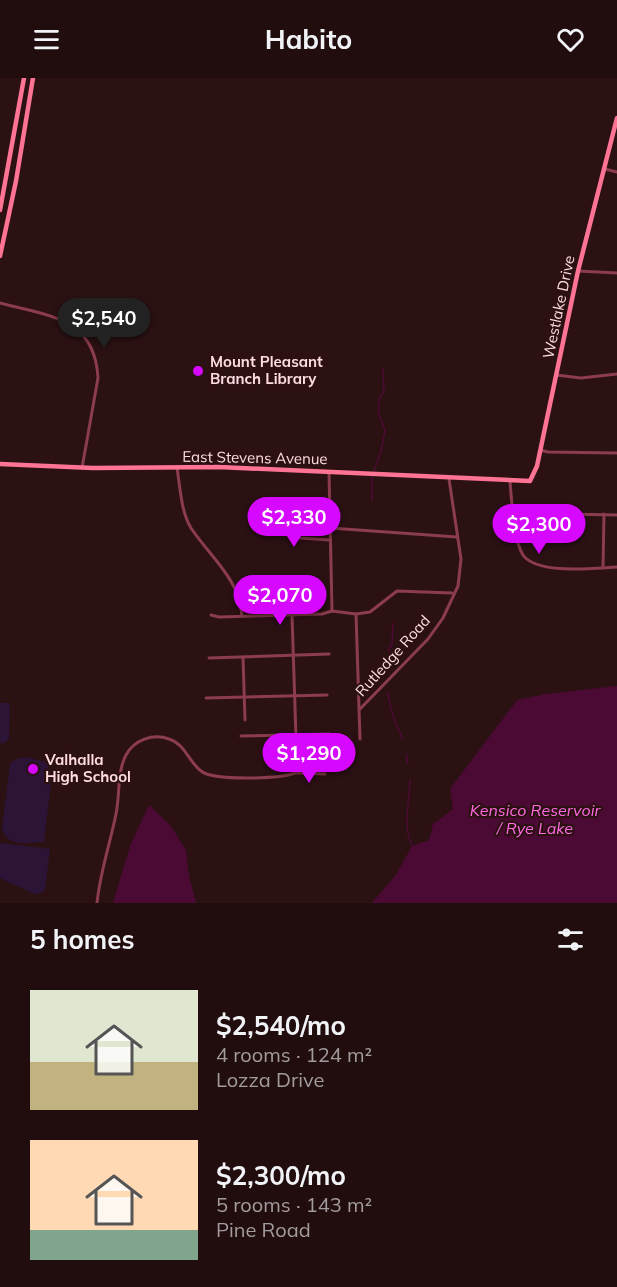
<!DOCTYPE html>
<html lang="en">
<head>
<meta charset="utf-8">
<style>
  :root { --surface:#210d0e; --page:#291617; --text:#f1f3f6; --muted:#a29c9e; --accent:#d608ff }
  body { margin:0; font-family:Mulish,sans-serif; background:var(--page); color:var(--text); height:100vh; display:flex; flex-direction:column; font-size:22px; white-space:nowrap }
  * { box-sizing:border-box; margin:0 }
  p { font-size:20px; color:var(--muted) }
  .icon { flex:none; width:33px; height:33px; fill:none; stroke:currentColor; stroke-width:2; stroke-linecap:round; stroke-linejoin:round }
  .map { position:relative; height:825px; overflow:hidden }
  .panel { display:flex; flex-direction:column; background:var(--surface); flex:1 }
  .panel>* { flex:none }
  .price { position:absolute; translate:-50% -51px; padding:0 14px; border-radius:21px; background:var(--accent); color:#fff; font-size:20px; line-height:39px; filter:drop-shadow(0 2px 3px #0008) }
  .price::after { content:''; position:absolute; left:50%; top:36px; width:18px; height:14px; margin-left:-9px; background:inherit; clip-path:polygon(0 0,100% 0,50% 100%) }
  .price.selected { background:#222; color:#fff }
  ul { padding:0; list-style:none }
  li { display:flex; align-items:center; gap:18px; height:150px; padding:0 30px }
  li span { display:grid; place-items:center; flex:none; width:168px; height:120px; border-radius:0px; color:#555 }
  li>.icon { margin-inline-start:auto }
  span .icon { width:72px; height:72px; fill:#fffc; stroke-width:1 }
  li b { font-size:26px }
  h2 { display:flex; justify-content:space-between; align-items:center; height:72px; padding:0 30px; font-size:26px }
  header { display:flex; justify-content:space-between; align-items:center; height:78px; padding:0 30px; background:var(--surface); font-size:27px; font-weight:700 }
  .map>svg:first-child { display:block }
  .green { fill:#2c1436 }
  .water { fill:#4b0a33 }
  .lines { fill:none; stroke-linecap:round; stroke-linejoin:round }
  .stream { stroke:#4b0a33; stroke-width:1.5 }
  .street { stroke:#8b3c4e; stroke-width:3 }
  .secondary { stroke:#ff7394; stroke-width:4.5 }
  .poi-dot { fill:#d608ff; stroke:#2c1113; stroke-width:2 }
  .labels { text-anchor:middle; stroke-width:4.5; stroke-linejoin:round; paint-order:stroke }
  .street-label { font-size:15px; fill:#ffdce1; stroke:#2c1113 }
  .poi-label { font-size:15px; font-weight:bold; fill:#ffdce1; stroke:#2c1113; text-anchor:start }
  .water-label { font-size:16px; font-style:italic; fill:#ff6ae2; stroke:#2c1113 }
</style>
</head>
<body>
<header><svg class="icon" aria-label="menu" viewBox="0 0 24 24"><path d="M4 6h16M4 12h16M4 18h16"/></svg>Habito<svg class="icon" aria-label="heart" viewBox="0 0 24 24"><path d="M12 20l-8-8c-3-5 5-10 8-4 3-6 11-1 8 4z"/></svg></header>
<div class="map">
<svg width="617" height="825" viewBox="0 0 617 825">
  <rect width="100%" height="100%" fill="#2c1113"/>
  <g class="green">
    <path d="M10,625l-1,35 -4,5h-5v-40z"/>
    <path d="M27,679l18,5 7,12 -8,68c-13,-1 -35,8 -42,-13l8,-65 6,-5z"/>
    <path d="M0,765l50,6 -5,41 -8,5 -37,-17z"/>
  </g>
  <g class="water">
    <path d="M617,608v217h-245l23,-27 17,-30 17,-6 4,-16 20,-15 -3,-20 67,-89 29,-6z"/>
    <path d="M149,727l21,20 16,25 3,26 7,27h-83l17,-57z"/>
  </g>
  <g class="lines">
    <g class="stream">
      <path d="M374,393l7,-20 4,-21 -7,-18 1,-13 5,-8 -1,-22"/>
      <path d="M372,423v-24"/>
      <path d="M391,581l-2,-11 3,-4 1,-21"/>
      <path d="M387,613l5,22 10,25"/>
      <path d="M406,676l2,10"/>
      <path d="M410,701c0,23 -8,46 2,67"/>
    </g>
    <g class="street">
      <path d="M605,91l12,3"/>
      <path d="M578,193l39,2"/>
      <path d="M0,225c48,13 95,14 98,75l-16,90"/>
      <path d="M556,297l25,3 36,-4"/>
      <path d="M540,372l8,2 69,1"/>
      <path d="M177,390c3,18 4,44 14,60 20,30 48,50 51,88"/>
      <path d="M329,394l3,139"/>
      <path d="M510,404c2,20 3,57 13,73 14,20 71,13 94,12"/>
      <path d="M514,435l103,2"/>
      <path d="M264,448l35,12 31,2"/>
      <path d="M330,450l127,9"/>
      <path d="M603,490l1,-54"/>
      <path d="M356,536l4,125"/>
      <path d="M211,537l8,2 103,-3 10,-3 24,3 14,-2 27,-21 55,2"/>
      <path d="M243,579l2,63"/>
      <path d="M209,580l120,-4"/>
      <path d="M206,620l121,-3"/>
      <path d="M360,631l68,-70 15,-21 15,-32 3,-27 -12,-80"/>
      <path d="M241,658l88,-2"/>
      <path d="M295,695l30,1"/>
      <path d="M97,825c3,-31 13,-59 19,-89 4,-19 1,-42 10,-59 8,-15 27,-22 43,-16 16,5 19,22 32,32 12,10 79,8 94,2l2,-5 -5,-153"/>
    </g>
    <g class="secondary">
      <path d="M0,132l24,-132"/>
      <path d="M0,178l16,-75 17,-103"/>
      <path d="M0,386l93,4 126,-1 311,14 7,-15 41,-195 39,-153"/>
    </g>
  </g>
  <g class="poi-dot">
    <circle cx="198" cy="293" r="6"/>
    <circle cx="33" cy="691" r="6"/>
  </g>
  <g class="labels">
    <g class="street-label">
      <text transform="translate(559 229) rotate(-78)" y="5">Westlake Drive</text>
      <text transform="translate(255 380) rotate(1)" y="5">East Stevens Avenue</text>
      <text transform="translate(393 578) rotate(-48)" y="5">Rutledge Road</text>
    </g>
    <g class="poi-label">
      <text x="210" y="289">Mount Pleasant<tspan x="210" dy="17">Branch Library</tspan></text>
      <text x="45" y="687">Valhalla<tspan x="45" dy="17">High School</tspan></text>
    </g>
    <g class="water-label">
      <text x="535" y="738">Kensico Reservoir<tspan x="535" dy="18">/ Rye Lake</tspan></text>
    </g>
  </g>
</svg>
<b class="price selected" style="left:104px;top:271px">$2,540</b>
<b class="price" style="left:294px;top:470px">$2,330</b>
<b class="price" style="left:539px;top:477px">$2,300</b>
<b class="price" style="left:280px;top:548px">$2,070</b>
<b class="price" style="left:309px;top:706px">$1,290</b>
</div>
<section class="panel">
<h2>5 homes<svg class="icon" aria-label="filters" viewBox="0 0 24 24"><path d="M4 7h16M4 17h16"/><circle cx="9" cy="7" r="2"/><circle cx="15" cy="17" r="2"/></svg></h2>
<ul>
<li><span style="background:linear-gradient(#dfe7d0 60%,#c2b280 0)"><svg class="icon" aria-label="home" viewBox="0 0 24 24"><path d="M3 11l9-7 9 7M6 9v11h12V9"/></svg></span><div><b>$2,540/mo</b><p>4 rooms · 124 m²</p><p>Lozza Drive</p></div></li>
<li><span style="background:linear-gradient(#ffd9b3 75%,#7fa58c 0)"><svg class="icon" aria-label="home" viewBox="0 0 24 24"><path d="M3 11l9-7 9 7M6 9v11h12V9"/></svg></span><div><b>$2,300/mo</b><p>5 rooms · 143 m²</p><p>Pine Road</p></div></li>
</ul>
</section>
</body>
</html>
